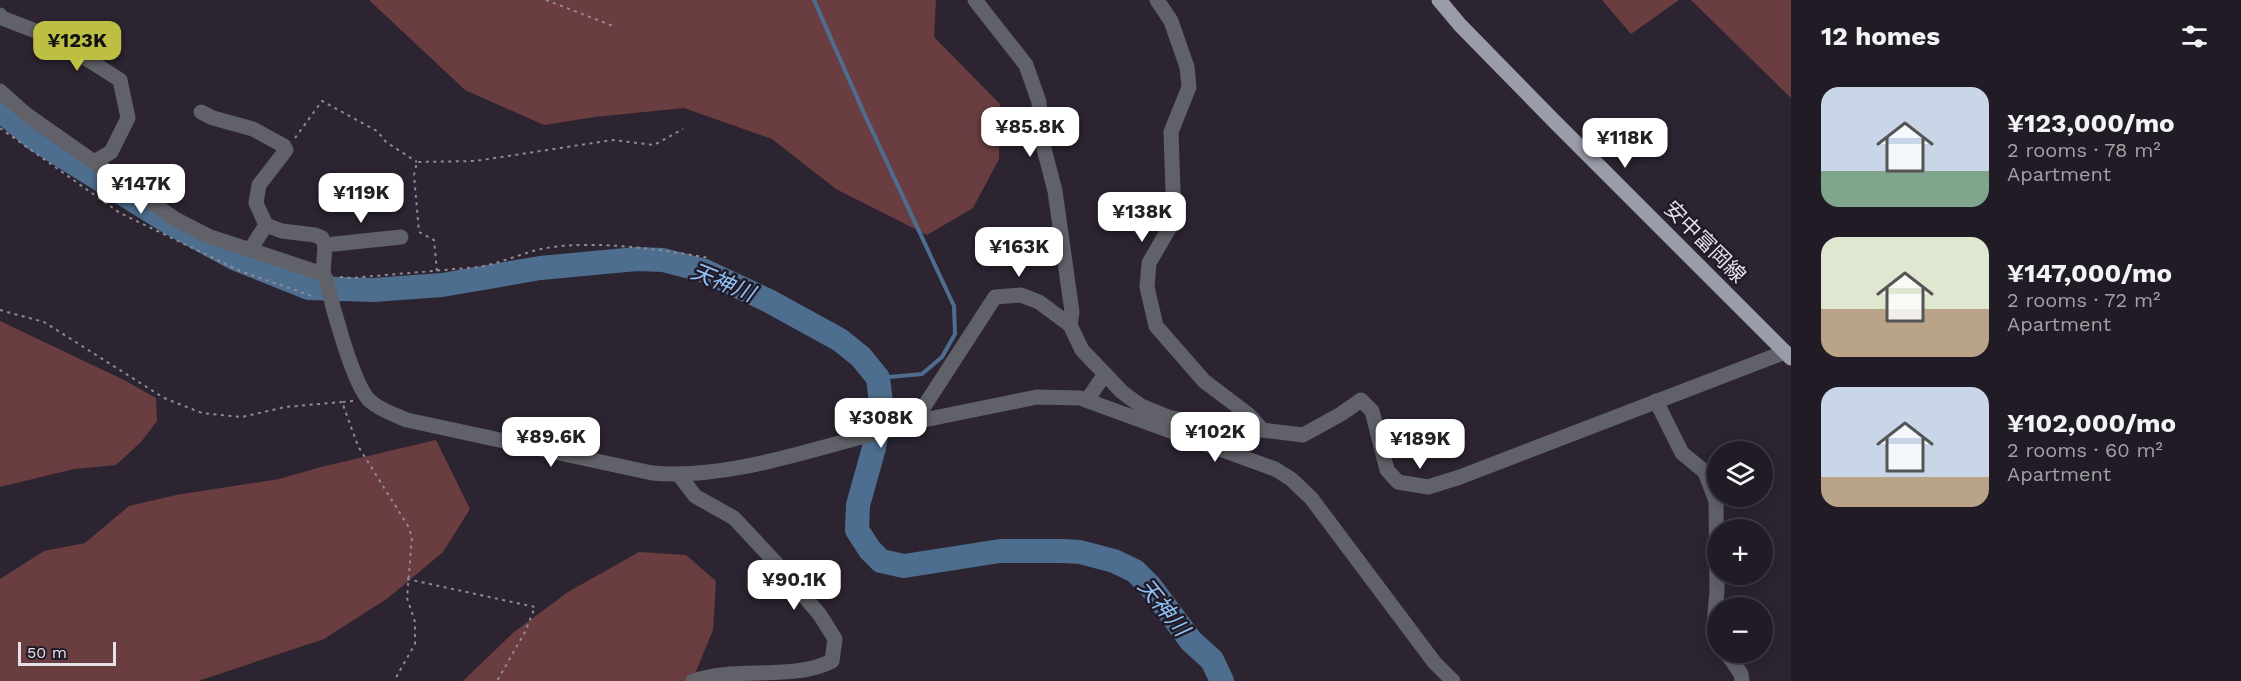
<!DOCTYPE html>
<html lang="en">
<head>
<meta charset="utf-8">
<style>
  :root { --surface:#211b25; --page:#29242d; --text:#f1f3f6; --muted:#a2a1a7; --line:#3e3942; --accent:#bdbf43 }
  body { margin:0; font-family:"Work Sans","Noto Sans JP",sans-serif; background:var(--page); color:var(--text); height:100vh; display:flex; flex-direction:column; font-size:22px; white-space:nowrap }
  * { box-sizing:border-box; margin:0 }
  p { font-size:20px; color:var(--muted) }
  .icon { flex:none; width:33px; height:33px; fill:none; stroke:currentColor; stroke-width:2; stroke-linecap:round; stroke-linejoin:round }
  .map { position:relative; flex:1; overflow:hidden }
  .side { display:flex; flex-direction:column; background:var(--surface); width:450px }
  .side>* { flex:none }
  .tools { position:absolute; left:1707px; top:441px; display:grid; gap:12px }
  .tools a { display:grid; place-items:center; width:66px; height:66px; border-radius:50%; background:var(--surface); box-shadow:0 3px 15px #0003,0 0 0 2px var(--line); font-size:30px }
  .scale { position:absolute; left:18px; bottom:15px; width:98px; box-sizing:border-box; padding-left:6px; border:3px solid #e6e1e9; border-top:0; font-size:16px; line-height:21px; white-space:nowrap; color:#e6e1e9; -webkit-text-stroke:4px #221a27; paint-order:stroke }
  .price { position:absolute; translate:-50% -51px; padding:0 14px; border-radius:12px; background:#fff; color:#222; font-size:20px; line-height:39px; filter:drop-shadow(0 2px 3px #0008) }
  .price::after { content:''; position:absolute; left:50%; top:36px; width:18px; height:14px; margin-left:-9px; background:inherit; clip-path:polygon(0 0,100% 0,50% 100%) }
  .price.on { background:var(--accent); color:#111 }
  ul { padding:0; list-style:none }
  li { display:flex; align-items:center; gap:18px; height:150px; padding:0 30px }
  li span { display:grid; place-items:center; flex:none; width:168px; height:120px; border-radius:18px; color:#555 }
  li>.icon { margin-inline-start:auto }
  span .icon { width:72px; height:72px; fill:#fffc; stroke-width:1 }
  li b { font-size:26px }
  h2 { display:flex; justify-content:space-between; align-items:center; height:72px; padding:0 30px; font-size:26px }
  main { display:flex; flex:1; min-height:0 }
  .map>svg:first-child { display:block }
  .forest { fill:#6a3d41 }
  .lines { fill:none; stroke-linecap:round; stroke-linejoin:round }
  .stream { stroke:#4d6e8e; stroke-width:4 }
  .river { stroke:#4d6e8e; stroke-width:24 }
  .path { stroke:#918a95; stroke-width:2; stroke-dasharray:3 4.5; stroke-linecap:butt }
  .minor { stroke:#616269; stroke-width:15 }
  .major { stroke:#9a9caa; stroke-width:15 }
  .labels { text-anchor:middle; stroke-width:5; stroke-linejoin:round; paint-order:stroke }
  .street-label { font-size:21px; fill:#e6e1e9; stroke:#221a27 }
  .water-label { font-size:22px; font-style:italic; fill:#8ec4f9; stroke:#221a27 }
</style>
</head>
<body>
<main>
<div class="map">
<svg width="1791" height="681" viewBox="0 0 1791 681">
  <rect width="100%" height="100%" fill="#2c2431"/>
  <g class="forest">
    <path d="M369,0h567l-2,37 66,67 -1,55 -26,49 -46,27 -91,-46 -64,-50 -88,-31 -89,9 -51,8 -79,-35z"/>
    <path d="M1602,0h77l-48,34z"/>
    <path d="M1691,0h100v98z"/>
    <path d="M0,321l124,59 32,18 1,23 -16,21 -25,23 -42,4 -74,18z"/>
    <path d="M436,440l34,69 -27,43 -55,46 -64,41 -126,42h-198v-102l44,-28 41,-8 44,-37 47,-11 103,-16 42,-12z"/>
    <path d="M639,552l47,3 30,26 -3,49 -21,51h-229l51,-49 54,-40z"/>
  </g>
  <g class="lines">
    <path class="stream" d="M814,0l49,111 91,195 1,28 -13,23 -20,17 -44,4"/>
    <path class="river" d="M0,110l35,29 135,84 64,35 75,30 64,2 69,-5 98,-17 97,-9 26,1 42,11 64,30 71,39 21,17 17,21 3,25 -7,45 -16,57 -1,25 13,20 11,11 23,5 96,-15h63l17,1 34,9 21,10 15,15 41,55 21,19 10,21"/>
    <g class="path">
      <path d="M546,0l67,26"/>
      <path d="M0,128l120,85 120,58 75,26"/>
      <path d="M295,138l27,-37 55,30 9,11 31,20"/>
      <path d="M437,271l-3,-31 -15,-8 -5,-57 3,-13 58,-1 138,-21 41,5 29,-16"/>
      <path d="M340,277l11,1 128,-11c23,-4 45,-15 67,-19 51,-8 112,1 163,10"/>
      <path d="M0,310l44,12 120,76 38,15 40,4 43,-10 57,-5"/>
      <path d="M353,401l-11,1 16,44 50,80 4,11 -5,61 8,24v22l-21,37"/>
      <path d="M407,579l128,28 -10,25 -28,49"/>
    </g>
    <g class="minor">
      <path d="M975,0l51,65 13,37 2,35 14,54 17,121 -2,13"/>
      <path d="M1157,0l14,21 16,46 2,20 -18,45 3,88 -25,43 -2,24 9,39 48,55 45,34 10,11"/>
      <path d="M0,15l2,3 52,20 66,42 8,38 -17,34 -17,10"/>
      <path d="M0,91l27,24 148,104 33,17 115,38 3,5c6,26 27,106 44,122 10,9 25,14 37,19l245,53c80,7 164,-26 241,-44l21,-7 123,-25 43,1 195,71 16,10 20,19 123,164 19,19"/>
      <path d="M201,112l12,6 40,11 31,17 2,4 -27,35 -3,18 10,22 -16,25"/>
      <path d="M266,225l16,6 33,4 7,3 3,7 -2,29"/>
      <path d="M325,245l76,-8"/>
      <path d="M1105,374l17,18 19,14 27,11 36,7 41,-1 17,7 41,5 38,-21 20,-14 11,11 15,59 11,12 30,5 32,-10 325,-125"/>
      <path d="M1656,401l26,52 23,19 11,29 1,91 -4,42 5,6"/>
      <path d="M914,422l81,-125 26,-2 18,7 31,23 12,25 23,24 -18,26"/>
      <path d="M679,475l16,21 39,22 43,46 43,51 15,24 -3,22c-38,20 -97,5 -139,20"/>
      <path d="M1726,652l15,22 1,7"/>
    </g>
    <path class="major" d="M1439,0l21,25 95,97 236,236"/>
  </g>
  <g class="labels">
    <g class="street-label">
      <text transform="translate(1705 242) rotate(45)" y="7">安中富岡線</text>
    </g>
    <g class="water-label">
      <text transform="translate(723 282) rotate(22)" y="8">天神川</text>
      <text transform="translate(1164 607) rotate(51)" y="8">天神川</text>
    </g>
  </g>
</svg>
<div class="tools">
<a><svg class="icon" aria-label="layers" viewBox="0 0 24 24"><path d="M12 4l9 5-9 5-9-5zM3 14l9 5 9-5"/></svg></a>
<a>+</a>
<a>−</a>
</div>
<div class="scale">50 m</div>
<b class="price on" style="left:77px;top:72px">¥123K</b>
<b class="price" style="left:1030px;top:158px">¥85.8K</b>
<b class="price" style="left:1625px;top:169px">¥118K</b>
<b class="price" style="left:141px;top:215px">¥147K</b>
<b class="price" style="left:361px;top:224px">¥119K</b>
<b class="price" style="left:1142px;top:243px">¥138K</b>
<b class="price" style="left:1019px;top:278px">¥163K</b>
<b class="price" style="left:881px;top:449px">¥308K</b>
<b class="price" style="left:1215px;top:463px">¥102K</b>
<b class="price" style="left:551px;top:468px">¥89.6K</b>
<b class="price" style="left:1420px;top:470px">¥189K</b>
<b class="price" style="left:794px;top:611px">¥90.1K</b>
</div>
<section class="side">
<h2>12 homes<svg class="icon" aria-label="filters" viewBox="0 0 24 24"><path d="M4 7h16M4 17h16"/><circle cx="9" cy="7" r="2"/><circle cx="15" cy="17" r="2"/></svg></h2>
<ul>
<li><span style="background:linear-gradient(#c9d6e8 70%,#7fa58c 0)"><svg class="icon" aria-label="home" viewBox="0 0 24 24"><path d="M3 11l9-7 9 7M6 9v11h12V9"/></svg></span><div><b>¥123,000/mo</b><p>2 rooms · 78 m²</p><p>Apartment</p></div></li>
<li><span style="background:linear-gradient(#dfe7d0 60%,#b9a48a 0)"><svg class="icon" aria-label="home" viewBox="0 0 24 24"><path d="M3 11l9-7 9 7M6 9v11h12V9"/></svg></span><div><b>¥147,000/mo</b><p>2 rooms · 72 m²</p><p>Apartment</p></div></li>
<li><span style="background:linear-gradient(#c9d6e8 75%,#b9a48a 0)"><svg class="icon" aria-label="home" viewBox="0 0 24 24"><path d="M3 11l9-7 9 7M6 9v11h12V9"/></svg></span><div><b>¥102,000/mo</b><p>2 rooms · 60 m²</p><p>Apartment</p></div></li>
</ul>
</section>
</main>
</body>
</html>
